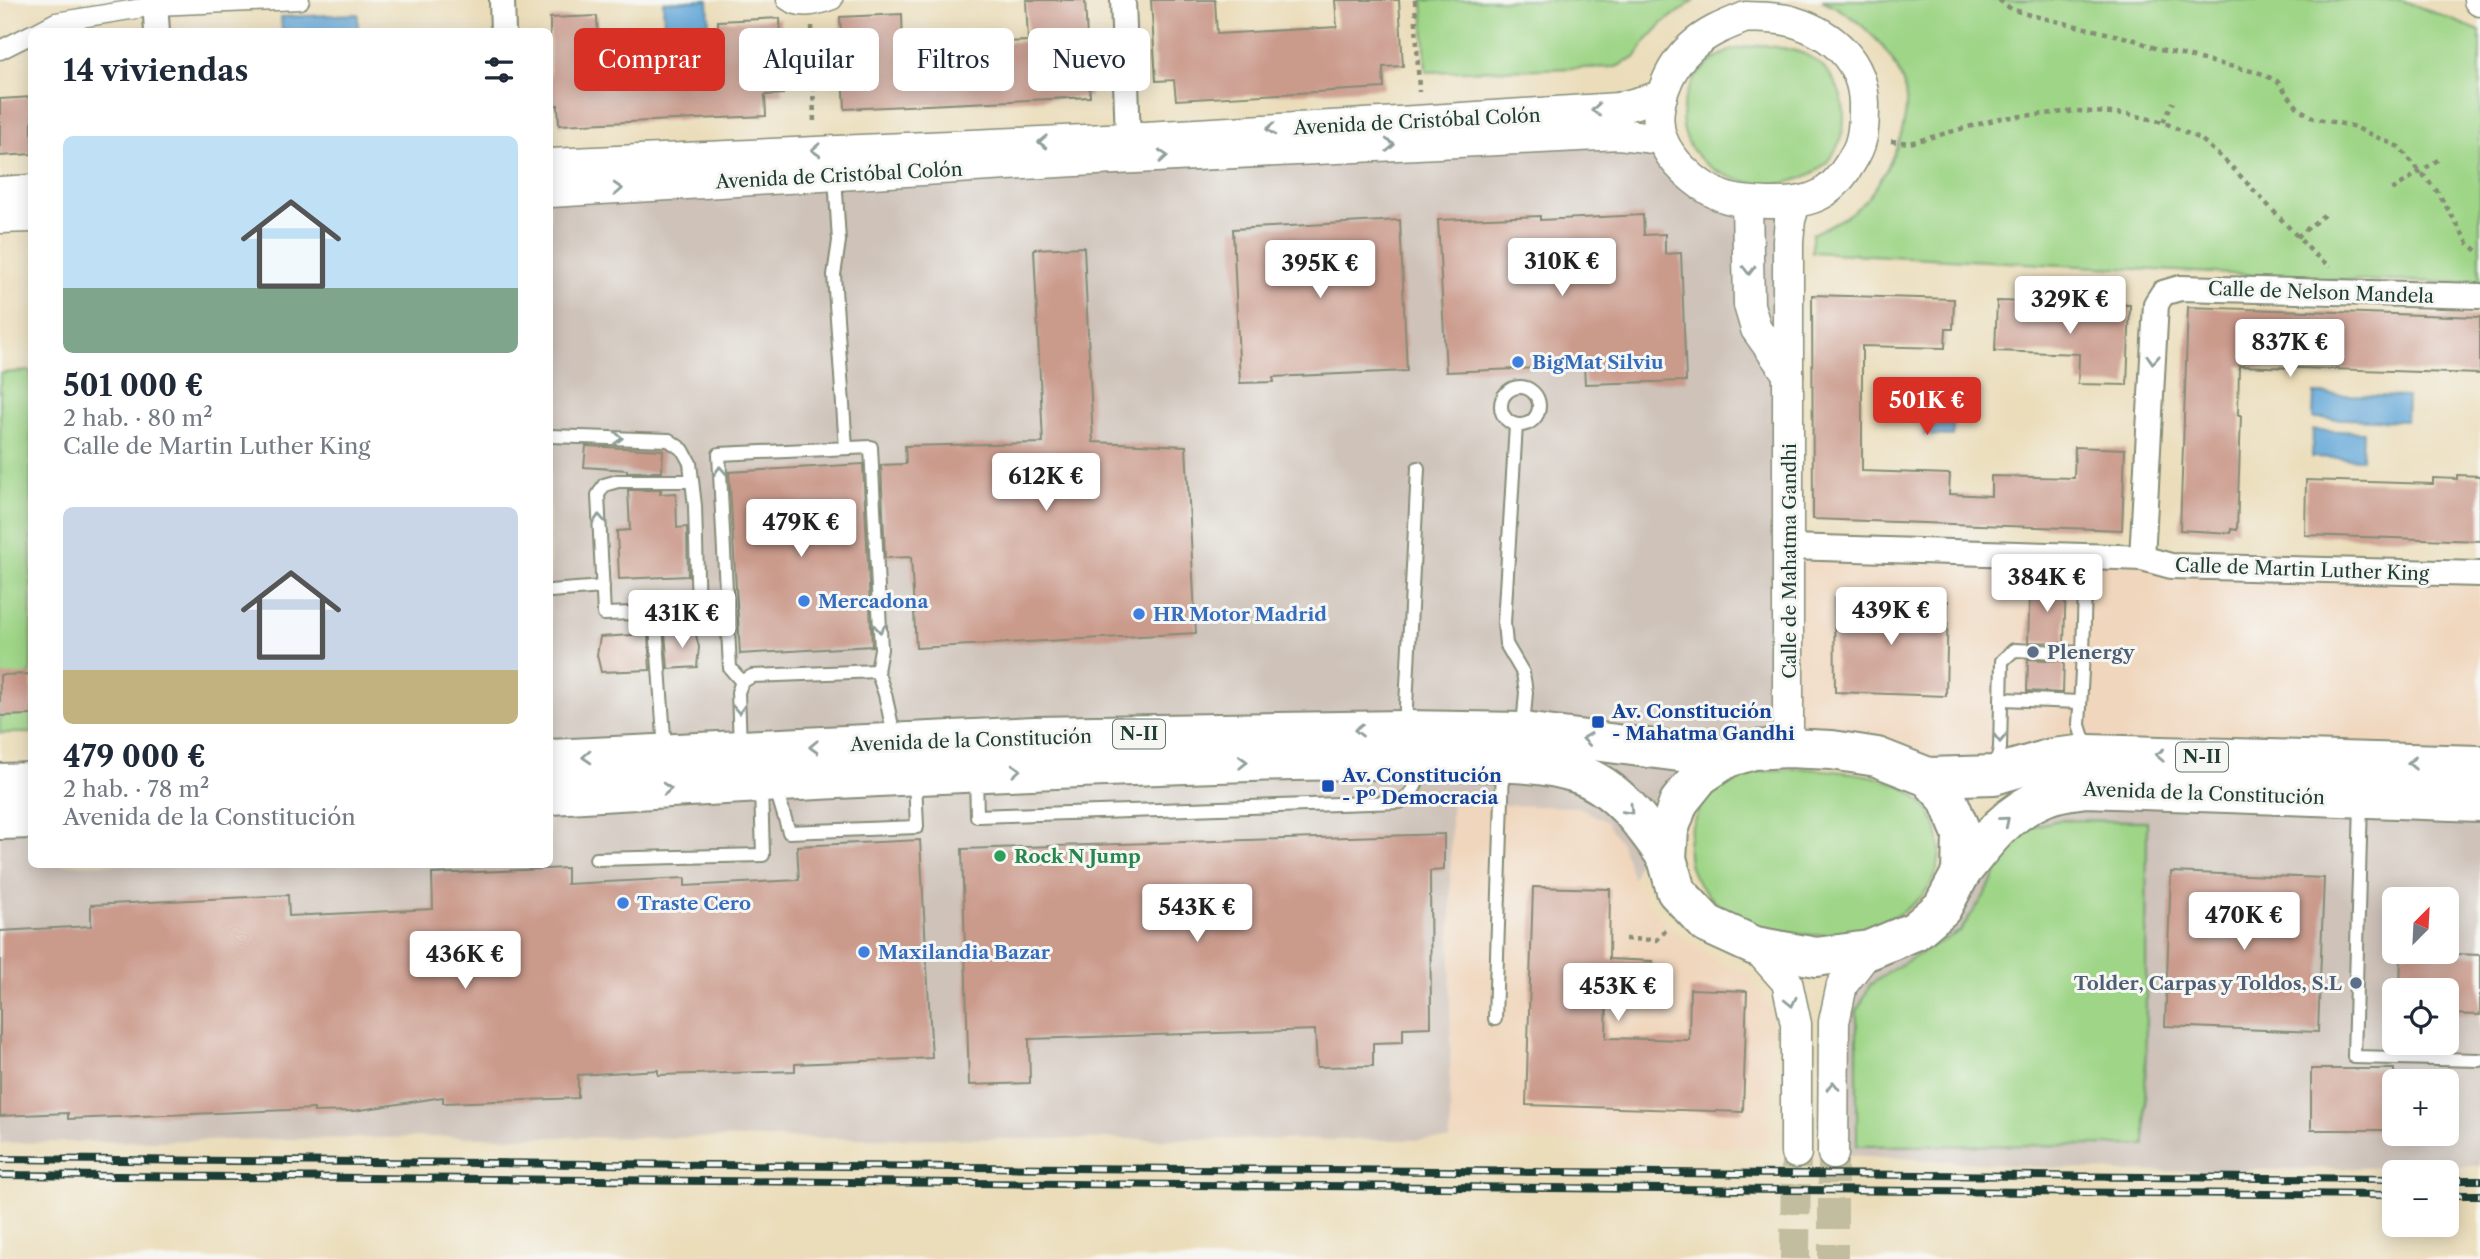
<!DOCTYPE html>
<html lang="es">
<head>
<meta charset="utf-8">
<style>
  :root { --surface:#fff; --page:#f6f6f7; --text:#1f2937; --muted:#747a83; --accent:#d93025 }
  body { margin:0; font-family:"Libre Caslon Text",serif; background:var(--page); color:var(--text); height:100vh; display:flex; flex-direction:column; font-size:26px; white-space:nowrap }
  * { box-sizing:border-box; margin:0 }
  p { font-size:23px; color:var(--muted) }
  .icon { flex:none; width:38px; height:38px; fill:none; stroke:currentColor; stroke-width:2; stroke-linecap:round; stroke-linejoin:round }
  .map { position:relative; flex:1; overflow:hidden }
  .sheet { position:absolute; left:28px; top:28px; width:525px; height:840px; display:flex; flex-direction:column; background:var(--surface); border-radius:10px; box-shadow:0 4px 18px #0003 }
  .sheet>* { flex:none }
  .banner { position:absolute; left:574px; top:28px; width:665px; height:63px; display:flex; gap:14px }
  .needle { width:46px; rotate:24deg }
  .fabs { position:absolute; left:2382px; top:887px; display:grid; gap:14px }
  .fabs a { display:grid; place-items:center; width:77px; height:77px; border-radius:10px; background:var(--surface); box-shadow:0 4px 18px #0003; font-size:35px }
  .price { position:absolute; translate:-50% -60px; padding:0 16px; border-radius:7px; background:#fff; color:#222; font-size:23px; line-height:46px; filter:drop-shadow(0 2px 4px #0008) }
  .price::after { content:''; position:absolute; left:50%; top:42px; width:21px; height:16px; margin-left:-10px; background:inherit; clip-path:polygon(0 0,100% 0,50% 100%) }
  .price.selected { background:var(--accent); color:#fff }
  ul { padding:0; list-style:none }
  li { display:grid; align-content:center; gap:14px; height:371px; padding:0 35px }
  li span { display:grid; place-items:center; height:217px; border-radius:10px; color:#555 }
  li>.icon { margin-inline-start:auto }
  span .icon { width:126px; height:126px; fill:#fffc; stroke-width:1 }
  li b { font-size:30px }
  h2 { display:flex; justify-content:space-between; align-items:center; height:84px; padding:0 35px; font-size:30px }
  .pill { padding:0 24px; border-radius:10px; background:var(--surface); box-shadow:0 4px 18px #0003; font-size:24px; line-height:63px }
  .pill.selected { background:var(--accent); color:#fff }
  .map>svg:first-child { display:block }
  .built { fill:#f0d6bc }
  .industrial { fill:#cec2b9; fill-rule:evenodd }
  .green { fill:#9fd587; stroke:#5f895e; stroke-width:2 }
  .water { fill:#63a7d8; stroke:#417286; stroke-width:2 }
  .building { fill:#ca9a8b }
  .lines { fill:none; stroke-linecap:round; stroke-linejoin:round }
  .tertiary-tunnel { stroke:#c2bd9f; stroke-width:30; stroke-dasharray:30 15; stroke-linecap:butt }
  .service-casing { stroke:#858d77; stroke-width:16 }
  .pedestrian-casing { stroke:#858d77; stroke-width:21 }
  .minor-casing { stroke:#858d77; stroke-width:28 }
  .tertiary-casing { stroke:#858d77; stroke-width:33 }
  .primary-casing { stroke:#858d77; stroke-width:42 }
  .path { stroke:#858d77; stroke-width:4.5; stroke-dasharray:5 5; stroke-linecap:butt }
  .service { stroke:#fff; stroke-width:12 }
  .pedestrian { stroke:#fff; stroke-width:18 }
  .minor { stroke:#fff; stroke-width:24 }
  .tertiary { stroke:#fff; stroke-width:30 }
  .primary { stroke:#fff; stroke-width:38 }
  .rail-casing { stroke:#1f3d34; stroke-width:8 }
  .rail { stroke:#f6f6f2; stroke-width:5; stroke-dasharray:16; stroke-linecap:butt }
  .oneway { stroke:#8f9e9a }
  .shop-dot { fill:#3f7fe0; stroke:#f6f6f2; stroke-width:2.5 }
  .service-dot { fill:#5c6f8a; stroke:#f6f6f2; stroke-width:2.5 }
  .transit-dot { fill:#1a4fb4; stroke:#f6f6f2; stroke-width:2.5 }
  .leisure-dot { fill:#2e9e5b; stroke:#f6f6f2; stroke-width:2.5 }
  .labels { text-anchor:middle; stroke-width:6; stroke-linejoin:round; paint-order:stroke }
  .shield { fill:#f6f6f2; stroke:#60746d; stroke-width:2 }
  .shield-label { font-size:18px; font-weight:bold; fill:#1f3d34 }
  .street-label { font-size:19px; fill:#1f3d34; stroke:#f6f6f2 }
  .shop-label { font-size:19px; font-weight:bold; fill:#366cbe; stroke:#f6f6f2; text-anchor:start }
  .service-label { font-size:19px; font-weight:bold; fill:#4e5e75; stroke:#f6f6f2; text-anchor:start }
  .transit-label { font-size:19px; font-weight:bold; fill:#164399; stroke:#f6f6f2; text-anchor:start }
  .leisure-label { font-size:19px; font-weight:bold; fill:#27864d; stroke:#f6f6f2; text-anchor:start }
</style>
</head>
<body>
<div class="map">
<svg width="2480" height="1259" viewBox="0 0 2480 1259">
  <rect width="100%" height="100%" fill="#f6f6f2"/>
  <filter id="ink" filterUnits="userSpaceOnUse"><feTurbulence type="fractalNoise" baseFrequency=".0143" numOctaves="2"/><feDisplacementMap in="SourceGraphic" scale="14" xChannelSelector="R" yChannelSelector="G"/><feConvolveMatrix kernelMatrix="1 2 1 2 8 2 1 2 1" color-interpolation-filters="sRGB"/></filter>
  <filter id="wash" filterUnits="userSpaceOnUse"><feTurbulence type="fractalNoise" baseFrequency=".00686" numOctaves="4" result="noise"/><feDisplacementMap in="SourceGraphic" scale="28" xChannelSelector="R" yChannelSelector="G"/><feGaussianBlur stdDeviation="1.57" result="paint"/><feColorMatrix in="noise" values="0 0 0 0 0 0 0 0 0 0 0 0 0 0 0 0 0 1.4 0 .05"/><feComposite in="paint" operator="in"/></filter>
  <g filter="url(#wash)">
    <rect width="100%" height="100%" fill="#ebddba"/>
    <g class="built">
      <path d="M1789,547l691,27v191l-486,10 -206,-43z"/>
      <path d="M1451,804l128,3 27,15 16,23 11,34 18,28 17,21 52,35 29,12 24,38 -4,135 -319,-8z"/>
    </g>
    <g class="industrial">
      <path d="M1662,139l32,41 101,23 -7,529 -106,34 -16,24 -18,40 -15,49 -11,-34 -16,-23 -27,-15 -128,-3 -1,336 -1002,-3 -448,6v-323l31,-1 1,45h518v-672z"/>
      <path d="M2049,795l431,7v364l-356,6 -291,-18 9,-169zM2394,900h52v52h-52zM2394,990h52v53h-52zM2394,1082h52v52h-52z"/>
    </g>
    <g class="green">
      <path d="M1423,0h272l-32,23 -17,18 -11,17 -19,9 -190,5z"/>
      <path d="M1822,0h580l78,31v252l-133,-3 -535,-28v-18c20,-10 43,-20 57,-38 20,-26 39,-66 37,-98 -4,-42 -48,-82 -84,-98z"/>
      <path d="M1764,45c14,3 33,4 46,12 37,22 46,74 16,106 -34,34 -108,25 -134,-14 -25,-38 1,-84 40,-99 10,-3 21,-3 32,-5z"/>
      <path d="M31,371v362h-31v-360z"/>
      <path d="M1801,768c31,3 65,4 94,15 19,8 37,26 42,46 27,109 -158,133 -218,76 -10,-9 -22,-20 -27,-33 -12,-29 4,-72 31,-89 22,-13 54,-12 78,-15z"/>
      <path d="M2059,820l88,1 -2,324 -288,1v-135l13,-26 25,-17 65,-37 24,-35 31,-59 19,-11z"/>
    </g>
    <g class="water">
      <path d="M708,0l1,23 -45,2 -1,-23z"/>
      <path d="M358,14v17h-76l-1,-14z"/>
      <path d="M1925,385l29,1 -1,50 -29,-1z"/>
      <path d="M2314,394l93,3 -1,24 -93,-3z"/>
      <path d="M2313,430l50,2 -1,27 -50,-2z"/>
    </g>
    <g id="blocks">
      <g class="building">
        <path d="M1026,0h59l5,97 -245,12 -5,-92 62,-3 1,33 125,-6z"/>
        <path d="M1151,0h64l2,34 120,-7 -2,-27h64l4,66 -20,1 1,21 -208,12 -2,-20 -18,1z"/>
        <path d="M597,16l2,47 120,-5 -1,-37 62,-3 3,76 -18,1 1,21 -207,9 -1,-20 -8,1v-88z"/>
        <path d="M32,97v57l-32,2v-57z"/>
        <path d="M1643,215l1,20 21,-1v20l16,-1 5,128 -101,3 -1,-18 -138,6 -8,-152 102,-4v4z"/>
        <path d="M1400,220l7,151 -134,6 1,5 -34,1 -7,-154z"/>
        <path d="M1084,247l9,195 93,4 10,187 -280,15 -5,-91 -26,1 -4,-93 25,-1 -1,-18 138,-3 -9,-194z"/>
        <path d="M1812,295l142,4 -1,30h-7l-1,19 -83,-2v125l88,3 -1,20 42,2v-20l83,2 1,-31 50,2 -3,81 -309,-11z"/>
        <path d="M1997,301l133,4 -3,80 -49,-1 1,-30 -84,-3z"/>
        <path d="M2188,307l292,10v57l-241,-8 -1,49h3l-4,115 -6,-1v4l-51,-3z"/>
        <path d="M586,446l77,4 -1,22h-35v-2l-43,-3z"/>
        <path d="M863,464l9,182 -132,8 -11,-182z"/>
        <path d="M2457,475l23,1v65l-175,-6 1,-55 127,4v-6l24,1z"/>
        <path d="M628,490h33l-1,4 16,-1 1,35 10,-1 1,49 -69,3 -2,-48 13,-1z"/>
        <path d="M2030,584l36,1 -2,58 -36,-1z"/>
        <path d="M1834,598l114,3 -2,95 -111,-4z"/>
        <path d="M695,631l4,16 -2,20 -29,2 -3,-36z"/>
        <path d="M648,634l2,36 -49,2 -4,-17 3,-18z"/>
        <path d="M2028,659l36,2 -1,32 -36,-2z"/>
        <path d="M32,674v41l-32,1v-41z"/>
        <path d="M1444,834v36l-14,1 1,156 -28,1v14l-30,1v23l-56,1 -2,-37 -286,9 1,44 -61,2 -7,-236z"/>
        <path d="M920,840l12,218 -137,6v7l-137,4v-5l-80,5v23l-135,5v-6l-89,14 -40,1v-3l-246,10v-6l-68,3v-185l91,-5v-21l197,-10 1,21 144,-7 -1,-35 135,-6v16l118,-6v8l114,-6 -2,-34z"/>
        <path d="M2171,872l153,6 -6,154 -153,-6z"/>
        <path d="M1533,887l77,2 -1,70 43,2 -1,28 -44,-2 -1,51 83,2 1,-51 57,2 -4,121 -217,-7z"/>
        <path d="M2401,952l79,3v60l-34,-1v-24h-46z"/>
        <rect x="2311" y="1069" width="83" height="61"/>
      </g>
    </g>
  </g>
  <g filter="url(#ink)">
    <use href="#blocks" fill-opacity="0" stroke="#858d77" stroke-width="2"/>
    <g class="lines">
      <g class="tertiary-tunnel">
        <path d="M1833,1154v105"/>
        <path d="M1795,1259l1,-106"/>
      </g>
      <defs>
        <g id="service">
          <path d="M835,176l4,65 -5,34 12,173"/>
          <circle cx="1520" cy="406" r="19"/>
          <path d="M1516,425l-12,198 2,21 17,29 3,19 -3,36"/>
          <path d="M550,436l119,4 14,10 7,13 5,43 3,105 -94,3 -6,-119 6,-10 14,-4h74"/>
          <path d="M550,591l53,-4"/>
          <path d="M655,612l10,138"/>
          <path d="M2083,653l3,-97"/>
          <path d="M742,682l-12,-14 -11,-214 152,-7 10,202 -4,22"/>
          <path d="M2001,699l79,3"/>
          <path d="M1405,726l13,-258"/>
          <path d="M740,746l-2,-54 4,-10 10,-6 125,-5 8,23 10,46"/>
          <path d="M1995,770l5,-22 2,-87 12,-11 69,3 -4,72 8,25"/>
          <path d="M976,776l1,40 423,-14c16,-10 18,-21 21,-39"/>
          <path d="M775,786l14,46 128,-5 -2,-47"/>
          <path d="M2361,802l-7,255 126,3"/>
          <path d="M596,859l167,-4 -2,-67"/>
          <path d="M1495,1019l8,-252"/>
        </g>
        <g id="pedestrian">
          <path d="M786,0c15,11 31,6 47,0"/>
          <path d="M37,32l19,-10 99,-16 145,-6"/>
          <path d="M0,50l32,-16"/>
        </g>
        <g id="minor">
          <path d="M155,0l2,32"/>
          <path d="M502,0l1,32"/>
          <path d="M1123,0l5,138"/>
          <path d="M1789,547l329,10 24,1 29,8 309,8"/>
          <path d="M2142,558l14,-254 7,-11 17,-5 300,8"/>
        </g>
        <g id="tertiary">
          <path d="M2479,0l1,1"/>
          <path d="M1746,17c15,1 33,0 48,5 39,12 69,39 70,82 0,17 0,36 -9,51 -22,40 -41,49 -85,48 -18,-1 -37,-1 -53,-9 -21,-10 -46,-32 -55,-55 -11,-30 6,-71 29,-92 16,-15 35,-22 55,-30z"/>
          <path d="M550,164l578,-26 287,-17 203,-13 44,-12"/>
          <path d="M0,192l32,-2"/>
          <path d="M550,192l526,-31 543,-27 43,5"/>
          <path d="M1747,202l2,103 7,24 32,45"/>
          <path d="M0,218l32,-1"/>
          <path d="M1788,748v-507l2,-21 5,-17"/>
          <path d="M1755,946l32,36 9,42v129"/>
          <path d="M1833,1154l1,-132 8,-37 27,-35"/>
        </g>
        <g id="primary">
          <path d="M1788,748l44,2 45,7 51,20 19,21 15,36 -1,39 -19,35 -27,23 -46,19 -53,7 -61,-11 -48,-22 -31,-33 -9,-33 2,-28 10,-28 21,-26 27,-18 26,-8z"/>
          <path d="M550,759l485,-23 369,-6 119,2 204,26"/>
          <path d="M1928,777l66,-2 58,-17 36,-4 392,11"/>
          <path d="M0,783l32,-1"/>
          <path d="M550,795c233,-14 467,-26 701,-33 70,-2 140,-3 209,-1 38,2 79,0 116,12 41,13 68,52 91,85"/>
          <path d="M0,820l32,-1"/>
          <path d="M1961,873c25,-32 47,-62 86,-77 12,-5 26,-6 39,-8l394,14"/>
        </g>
      </defs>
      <use href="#service" class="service-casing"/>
      <use href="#pedestrian" class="pedestrian-casing"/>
      <use href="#minor" class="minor-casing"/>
      <use href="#tertiary" class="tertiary-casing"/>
      <use href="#primary" class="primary-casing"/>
      <g class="path">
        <path d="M1415,0l4,92"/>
        <path d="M1999,0l12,9 19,6 102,24 28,11 100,23 17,8 22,28 15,9 38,8 47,21 38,44 31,52 12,10"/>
        <path d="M812,26l2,100"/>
        <path d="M2163,122l10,-20"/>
        <path d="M1891,141l19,2 91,-25 76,-7 51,3 35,8 39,18 29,26 83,88 16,13"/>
        <path d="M2392,190l49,-32"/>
        <path d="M2297,237l27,-22"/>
        <path d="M1625,939l32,1 11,-12"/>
      </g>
      <use href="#service" class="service"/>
      <use href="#pedestrian" class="pedestrian"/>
      <use href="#minor" class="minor"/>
      <use href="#tertiary" class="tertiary"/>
      <use href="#primary" class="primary"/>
      <defs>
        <g id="rail">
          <path d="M0,1159l2394,20"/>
          <path d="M0,1175l2394,20"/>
          <path d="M2446,1180h34"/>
          <path d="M2446,1195h34"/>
        </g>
      </defs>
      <use href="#rail" class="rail-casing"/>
      <use href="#rail" class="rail"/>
    </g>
    <defs><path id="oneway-chevron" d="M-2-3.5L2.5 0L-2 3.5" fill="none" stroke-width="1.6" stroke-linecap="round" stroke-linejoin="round" transform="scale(1.75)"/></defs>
    <g class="oneway">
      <use href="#oneway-chevron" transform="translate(1596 110) rotate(176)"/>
      <use href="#oneway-chevron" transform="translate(1271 129) rotate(177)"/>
      <use href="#oneway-chevron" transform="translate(1043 142) rotate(178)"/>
      <use href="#oneway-chevron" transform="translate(1390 145) rotate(-3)"/>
      <use href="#oneway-chevron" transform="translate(816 150) rotate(177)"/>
      <use href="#oneway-chevron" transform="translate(1163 156) rotate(-4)"/>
      <use href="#oneway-chevron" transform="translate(618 189) rotate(-3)"/>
      <use href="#oneway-chevron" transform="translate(1749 270) rotate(90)"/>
      <use href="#oneway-chevron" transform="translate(2153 359) rotate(93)"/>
      <use href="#oneway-chevron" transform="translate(618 438) rotate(2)"/>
      <use href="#oneway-chevron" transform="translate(720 471) rotate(-93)"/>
      <use href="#oneway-chevron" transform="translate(599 519) rotate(-93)"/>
      <use href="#oneway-chevron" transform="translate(880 628) rotate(87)"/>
      <use href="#oneway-chevron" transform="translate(739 709) rotate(87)"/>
      <use href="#oneway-chevron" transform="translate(1359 730) rotate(180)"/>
      <use href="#oneway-chevron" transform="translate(2000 738) rotate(91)"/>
      <use href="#oneway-chevron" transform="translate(1587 739) rotate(-173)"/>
      <use href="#oneway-chevron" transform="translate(814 747) rotate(178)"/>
      <use href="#oneway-chevron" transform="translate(2160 755) rotate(-178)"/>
      <use href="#oneway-chevron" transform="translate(587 757) rotate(177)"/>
      <use href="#oneway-chevron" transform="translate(1243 762) rotate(-2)"/>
      <use href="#oneway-chevron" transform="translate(2412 763) rotate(-179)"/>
      <use href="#oneway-chevron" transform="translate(1016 770) rotate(-3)"/>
      <use href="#oneway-chevron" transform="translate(667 789) rotate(-3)"/>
      <use href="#oneway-chevron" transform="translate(1629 810) rotate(46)"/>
      <use href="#oneway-chevron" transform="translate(2005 821) rotate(-40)"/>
      <use href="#oneway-chevron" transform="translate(1791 1002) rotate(77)"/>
      <use href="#oneway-chevron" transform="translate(1833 1086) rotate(-90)"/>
    </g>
  </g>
  <g class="shop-dot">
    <circle cx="1518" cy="362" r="7"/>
    <circle cx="804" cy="601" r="7"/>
    <circle cx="1139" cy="614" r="7"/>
    <circle cx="623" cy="903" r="7"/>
    <circle cx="864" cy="952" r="7"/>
  </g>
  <g class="service-dot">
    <circle cx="2033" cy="652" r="7"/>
    <circle cx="2356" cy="983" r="7"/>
  </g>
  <g class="transit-dot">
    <rect x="1591" y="715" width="14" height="14" rx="3.5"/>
    <rect x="1321" y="779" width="14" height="14" rx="3.5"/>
  </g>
  <circle class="leisure-dot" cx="1000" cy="856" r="7"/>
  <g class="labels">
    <g class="shield">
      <rect x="1113" y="719.5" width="52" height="29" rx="5"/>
      <rect x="2176" y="742.5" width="52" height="29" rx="5"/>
    </g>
    <g class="shield-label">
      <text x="1139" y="740">N-II</text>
      <text x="2202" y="763">N-II</text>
    </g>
    <g class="street-label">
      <text transform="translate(1417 121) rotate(-3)" y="7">Avenida de Cristóbal Colón</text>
      <text transform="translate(839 175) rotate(-3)" y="7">Avenida de Cristóbal Colón</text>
      <text transform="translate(2321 292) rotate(2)" y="7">Calle de Nelson Mandela</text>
      <text transform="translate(1789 561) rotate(-90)" y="7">Calle de Mahatma Gandhi</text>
      <text transform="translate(2302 569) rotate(2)" y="7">Calle de Martin Luther King</text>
      <text transform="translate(971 740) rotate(-2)" y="7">Avenida de la Constitución</text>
      <text transform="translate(2204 793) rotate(2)" y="7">Avenida de la Constitución</text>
    </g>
    <g class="shop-label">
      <text x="1532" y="369">BigMat Silviu</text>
      <text x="818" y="608">Mercadona</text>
      <text x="1153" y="621">HR Motor Madrid</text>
      <text x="637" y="910">Traste Cero</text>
      <text x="878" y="959">Maxilandia Bazar</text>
    </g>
    <g class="service-label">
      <text x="2047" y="659">Plenergy</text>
      <text x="2342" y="990" text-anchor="end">Tolder, Carpas y Toldos, S.L</text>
    </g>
    <g class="transit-label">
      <text x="1612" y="718">Av. Constitución<tspan x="1612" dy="22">- Mahatma Gandhi</tspan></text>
      <text x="1342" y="782">Av. Constitución<tspan x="1342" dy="22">- Pº Democracia</tspan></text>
    </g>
    <g class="leisure-label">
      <text x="1014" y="863">Rock N Jump</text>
    </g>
  </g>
</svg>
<div class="fabs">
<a><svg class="needle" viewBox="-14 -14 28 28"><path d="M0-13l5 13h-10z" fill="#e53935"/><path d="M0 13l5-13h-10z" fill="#747a83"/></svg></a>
<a><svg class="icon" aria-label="locate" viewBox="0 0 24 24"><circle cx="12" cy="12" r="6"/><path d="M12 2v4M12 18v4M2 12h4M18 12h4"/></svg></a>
<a>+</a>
<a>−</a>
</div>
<b class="price" style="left:1562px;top:298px">310K €</b>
<b class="price" style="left:1320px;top:300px">395K €</b>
<b class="price" style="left:2070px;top:336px">329K €</b>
<b class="price" style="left:2290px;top:379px">837K €</b>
<b class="price selected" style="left:1927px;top:437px">501K €</b>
<b class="price" style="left:1046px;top:513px">612K €</b>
<b class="price" style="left:801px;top:559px">479K €</b>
<b class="price" style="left:2047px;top:614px">384K €</b>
<b class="price" style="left:1891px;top:647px">439K €</b>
<b class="price" style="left:682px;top:650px">431K €</b>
<b class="price" style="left:1197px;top:944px">543K €</b>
<b class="price" style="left:2244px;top:952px">470K €</b>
<b class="price" style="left:465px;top:991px">436K €</b>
<b class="price" style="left:1618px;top:1023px">453K €</b>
<div class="banner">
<a class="pill selected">Comprar</a>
<a class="pill">Alquilar</a>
<a class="pill">Filtros</a>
<a class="pill">Nuevo</a>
</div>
<section class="sheet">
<h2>14 viviendas<svg class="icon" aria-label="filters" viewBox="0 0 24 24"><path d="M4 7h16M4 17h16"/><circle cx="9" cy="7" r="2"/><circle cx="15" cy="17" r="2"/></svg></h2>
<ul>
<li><span style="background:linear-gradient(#bfe0f5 70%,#7fa58c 0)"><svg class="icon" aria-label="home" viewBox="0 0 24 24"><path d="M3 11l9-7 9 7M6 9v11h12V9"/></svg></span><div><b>501 000 €</b><p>2 hab. · 80 m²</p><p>Calle de Martin Luther King</p></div></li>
<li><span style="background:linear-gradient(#c9d6e8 75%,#c2b280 0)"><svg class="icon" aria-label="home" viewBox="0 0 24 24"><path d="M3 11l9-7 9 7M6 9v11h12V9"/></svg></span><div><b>479 000 €</b><p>2 hab. · 78 m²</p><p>Avenida de la Constitución</p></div></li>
</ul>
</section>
</div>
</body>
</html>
